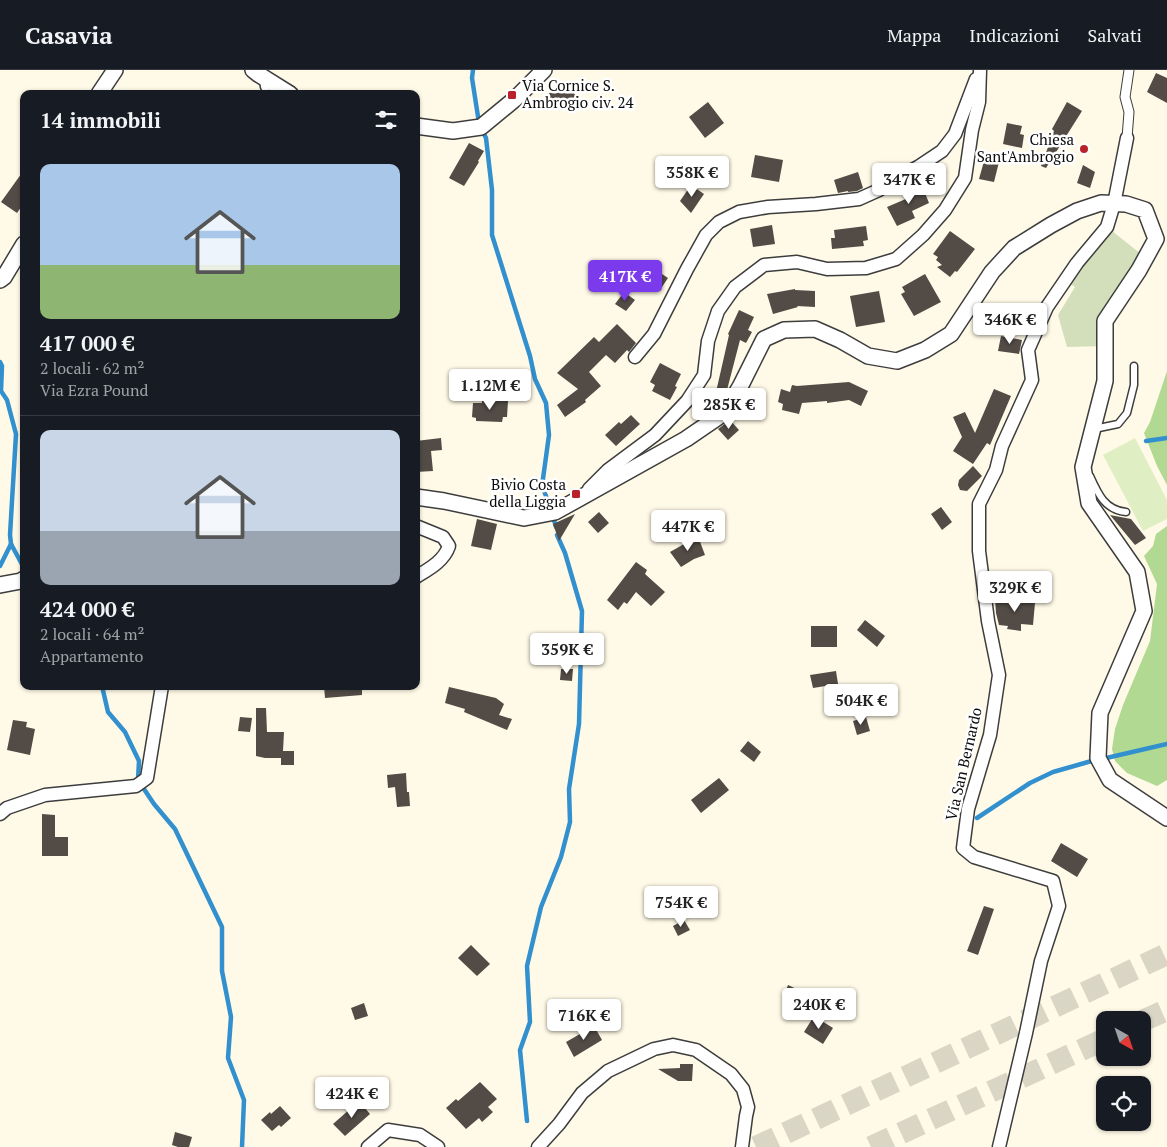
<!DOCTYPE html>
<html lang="it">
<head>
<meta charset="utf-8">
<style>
  :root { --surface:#171b24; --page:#20242c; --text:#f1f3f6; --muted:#9ea1a6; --line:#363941; --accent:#7c3aed }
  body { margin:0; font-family:"PT Serif",serif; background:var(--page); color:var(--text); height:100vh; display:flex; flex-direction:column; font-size:19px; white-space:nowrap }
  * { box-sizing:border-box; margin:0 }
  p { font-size:16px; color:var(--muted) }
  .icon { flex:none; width:28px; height:28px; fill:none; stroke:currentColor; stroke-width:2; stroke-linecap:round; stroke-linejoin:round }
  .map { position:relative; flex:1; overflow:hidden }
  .side { position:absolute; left:20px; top:20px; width:400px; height:600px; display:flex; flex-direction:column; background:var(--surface); border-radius:10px; box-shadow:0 1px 4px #0004 }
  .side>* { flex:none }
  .needle { width:32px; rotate:140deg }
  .buttons { position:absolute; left:1096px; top:941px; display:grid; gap:10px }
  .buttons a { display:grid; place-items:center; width:55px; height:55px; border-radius:10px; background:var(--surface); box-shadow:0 1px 4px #0004; font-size:25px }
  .price { position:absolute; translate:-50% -42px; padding:0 11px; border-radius:5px; background:#fff; color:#222; font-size:16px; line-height:32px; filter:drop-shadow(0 1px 2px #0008) }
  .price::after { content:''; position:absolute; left:50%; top:30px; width:15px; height:11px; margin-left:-8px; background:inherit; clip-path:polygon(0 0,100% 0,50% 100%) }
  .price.active { background:var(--accent); color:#fff }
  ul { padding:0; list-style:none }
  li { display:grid; align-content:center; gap:10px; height:265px; padding:0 20px }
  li+li { border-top:1px solid var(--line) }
  li span { display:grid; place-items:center; height:155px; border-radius:10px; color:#555 }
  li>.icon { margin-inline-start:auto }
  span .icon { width:90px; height:90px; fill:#fffc; stroke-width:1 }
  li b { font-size:21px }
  h2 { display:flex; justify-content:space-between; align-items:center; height:60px; padding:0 20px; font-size:21px }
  header { display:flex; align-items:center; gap:30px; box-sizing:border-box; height:70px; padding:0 25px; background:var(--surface); border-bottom:1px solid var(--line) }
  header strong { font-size:24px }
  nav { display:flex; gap:28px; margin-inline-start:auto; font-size:18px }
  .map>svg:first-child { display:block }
  .forest { fill:#b1d991 }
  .cemetery { fill:#d3dfba }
  .pitch { fill:#e0efc3 }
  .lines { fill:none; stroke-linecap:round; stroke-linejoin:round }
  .stream { stroke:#3290ce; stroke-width:4.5 }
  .building { fill:#524b46 }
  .motorway-tunnel { stroke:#dad6c6; stroke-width:22; stroke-dasharray:22 11; stroke-linecap:butt }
  .service-casing { stroke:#3d3d3d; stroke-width:9 }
  .pedestrian-casing { stroke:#3d3d3d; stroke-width:11 }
  .minor-casing { stroke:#3d3d3d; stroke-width:15 }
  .tertiary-casing { stroke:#3d3d3d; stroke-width:18 }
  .service { stroke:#fff; stroke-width:6 }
  .pedestrian { stroke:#fff; stroke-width:9 }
  .minor { stroke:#fff; stroke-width:12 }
  .tertiary { stroke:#fff; stroke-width:15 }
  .poi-dot { fill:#b9222a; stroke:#fff; stroke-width:2 }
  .labels { text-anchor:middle; stroke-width:5; stroke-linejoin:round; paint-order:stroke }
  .poi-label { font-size:15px; fill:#0a0a0a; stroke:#fff; text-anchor:end }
  .street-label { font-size:15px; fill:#0a0a0a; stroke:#fff }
</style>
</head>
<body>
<header>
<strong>Casavia</strong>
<nav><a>Mappa</a><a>Indicazioni</a><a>Salvati</a></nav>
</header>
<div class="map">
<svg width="1167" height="1077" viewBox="0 0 1167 1077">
  <rect width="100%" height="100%" fill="#fffae7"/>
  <g class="forest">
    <path d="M1167,301v114l-10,-19 -13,-33 6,-11z"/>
    <path d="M1167,456v254l-10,6 -30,-13 -12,-12 -3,-12 3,-20 8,-24 27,-64 7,-57 -13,-28 9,-10 3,-12z"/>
  </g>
  <path class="cemetery" d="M1107,157l39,31 -41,63v25l-38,1 -9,-32 17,-28 -10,-6z"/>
  <path class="pitch" d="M1135,368l32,62v19l-24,12 -40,-76z"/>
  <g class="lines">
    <g class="stream">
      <path d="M473,0l-1,8 7,45"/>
      <path d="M482,60l4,8 6,52v45l38,121 5,23 11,24 3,32 -7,51 8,20 6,21"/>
      <path d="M0,292l2,4 -1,25 6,9 9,34 -6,101 1,9 13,24"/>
      <path d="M1146,371l21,-3"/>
      <path d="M0,496l11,-22"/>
      <path d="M102,616l6,26 17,20 14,29 -1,19 16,24 21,25 47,98v44l9,46 -3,41 16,42 -2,47"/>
      <path d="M1102,689l65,-15"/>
      <path d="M977,748l53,-35 23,-11 42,-12"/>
      <path d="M527,1051l-7,-71 10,-28 -3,-56 14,-59 20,-50 9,-35 -1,-33 10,-65 3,-113 -17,-58 -8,-18"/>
    </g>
  </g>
  <g class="building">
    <path d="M1156,3l11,5v25l-20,-11z"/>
    <path d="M563,11l16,18 -10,9 -7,-9 -10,9 -9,-9z"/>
    <path d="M708,32l16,21 -19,15 -16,-21z"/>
    <path d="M1067,32l15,9 -36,57 -5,-2 13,-35 -2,-2z"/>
    <path d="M1007,53l15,3 -2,8 4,1 -2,13 -19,-4z"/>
    <path d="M469,73l15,8 -6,10 1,1 -15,24 -15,-8z"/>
    <path d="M986,84l14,4 -6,24 -15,-3z"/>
    <path d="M755,85l28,5 -4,22 -28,-5z"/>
    <path d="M1083,95l12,7 -5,16 -13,-5z"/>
    <path d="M24,100v33l-7,10 -16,-11z"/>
    <path d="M858,102l5,16 -6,3 -9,1v-1l-10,2 -4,-13z"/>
    <path d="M921,113l8,20 -17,8 3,7 -18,8 -10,-19 21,-9 -4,-6z"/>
    <path d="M691,115l13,9 -13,19 -11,-12z"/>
    <path d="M772,155l3,19 -22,3 -3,-18z"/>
    <path d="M866,156l2,14 -5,1 1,5 -32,3 -1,-11h4l-1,-8z"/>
    <path d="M950,161l25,18 -18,23 -2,-1 -5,6 -13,-10 5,-2 -6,-5 2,-3 -5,-3z"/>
    <path d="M653,198l15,10 -8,12 -14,-10z"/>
    <path d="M925,204l16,28 -27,14 -13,-22 4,-2 -3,-5z"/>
    <path d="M795,219v1l20,1v16l-18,-1 1,1 -25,7 -6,-20z"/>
    <path d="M879,221l6,31 -29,5 -6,-31z"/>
    <path d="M624,222l11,8 -9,11 -11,-7z"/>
    <path d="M739,240l15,7 -6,13 4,2 -6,11 -6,-3 -13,50 -3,4 -8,-2 13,-57 -1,-1z"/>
    <path d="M617,254l19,19 -7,9 -2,-2 -12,13 -9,-8 -17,17 12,14 -16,14 1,2 -21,15 -8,-12 21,-16 -21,-16 37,-36 5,5z"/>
    <path d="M1001,266l21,4 -3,14 -21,-3z"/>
    <path d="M660,293l21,11 -6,12 2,1 -7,13 -18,-9 3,-6 -5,-3z"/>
    <path d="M849,312l19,9 -7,15 -12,-6 -22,3v-2l-25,2 -3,11 -17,-4 1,-6 -5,-2 3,-13 9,3 2,-7 5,1z"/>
    <path d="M994,319l17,7 -21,49 -3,-2 -14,21 -20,-13 9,-14 -9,-20 12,-5 10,21z"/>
    <path d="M482,330l26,1 -1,16h-4l-1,5 -26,-1v-3l-4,-1 1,-14h9z"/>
    <path d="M631,345l9,9 -24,22 -11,-11 14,-13 2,2z"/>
    <path d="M730,350l9,10 -11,10 -10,-11z"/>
    <path d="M441,368l1,12 -11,1 2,20 -17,1v-31z"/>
    <path d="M973,396l9,10 -15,15 -7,-1 -2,-5 1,-5z"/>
    <path d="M941,437l11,15 -10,8 -11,-16z"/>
    <path d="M599,442l10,11 -11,10 -10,-11z"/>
    <path d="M575,444l-16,27 -6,-17z"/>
    <path d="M1110,445l21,4 15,19 -11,7z"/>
    <path d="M477,449l20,5 -6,26 -20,-4z"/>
    <path d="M699,469l6,16 -11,4 -13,8 -11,-15 14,-8z"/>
    <path d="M636,492l11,8 -2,4 20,18 -14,14 -15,-14 -9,12 -3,-2 -6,8 -11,-10z"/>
    <path d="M995,529h14v1l26,3 -2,22 -12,-1v7l-14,-2 1,-3 -9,-1 -3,-12z"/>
    <path d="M865,550l20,16 -8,11 -20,-17z"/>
    <rect x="811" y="556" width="26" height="21"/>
    <path d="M561,599h12l-1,12 -12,-1z"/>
    <path d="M836,601l2,13 -25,4 -3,-13z"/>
    <path d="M324,616h38v9l-37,3z"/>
    <path d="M449,617l47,11 8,6 -5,11 13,4 -5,11 -43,-18 1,-3 -20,-6z"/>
    <path d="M256,638h10l1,24h17l-1,19h11v14h-13v-7h-16l-9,-2z"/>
    <path d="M240,647l12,1 -2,14 -12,-1z"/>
    <path d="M866,647l4,14 -13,4 -4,-14z"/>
    <path d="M13,650l14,2 -1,5 9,2 -5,26 -23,-5z"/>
    <path d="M748,671l13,11 -7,10 -14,-11z"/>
    <path d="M406,703l1,19h2l1,14 -13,1 -2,-20 -7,1 -1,-13z"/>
    <path d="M719,708l10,12 -28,23 -10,-13z"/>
    <path d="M42,744l13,1v22h13v19h-26z"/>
    <path d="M1061,773l27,16 -11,18 -26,-16z"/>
    <path d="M984,836l10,3 -16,46 -11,-4z"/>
    <path d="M684,850l6,10 -12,6 -5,-10z"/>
    <path d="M471,875l19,19 -13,12 -19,-18z"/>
    <path d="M788,915l13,6 -6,15 -13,-5z"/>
    <path d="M364,933l4,13 -13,4 -4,-12z"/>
    <path d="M814,946l19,12 -10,16 -19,-12z"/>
    <path d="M594,956l8,14 -28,17 -8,-15z"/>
    <path d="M680,994h13l-1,17h-14l-20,-12 22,-1z"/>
    <path d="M480,1012l17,17 -9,8 5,5 -11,10 -3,-4 -13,11 -20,-21 10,-9 2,2z"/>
    <path d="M359,1031l11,13 -25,22 -12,-12z"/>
    <path d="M280,1036l11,12 -10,9 -2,-2 -7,6 -11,-11 9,-8 1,2z"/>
    <path d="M175,1062l17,5 -3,10h-11l-6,-2z"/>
  </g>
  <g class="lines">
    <g class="motorway-tunnel">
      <path d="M1142,951l25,-11"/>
      <path d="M756,1077l411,-193"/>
      <path d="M871,1077l234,-108"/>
    </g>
    <defs>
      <g id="service">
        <path d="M263,8l1,9 4,7"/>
        <path d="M1094,359l24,-5 9,-11 7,-28v-19"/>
        <path d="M1090,406c8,18 15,34 36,36"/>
      </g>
      <path id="pedestrian" d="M1127,68l2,-26 -4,-15 4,-27"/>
      <g id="minor">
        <path d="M635,287l19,-23 33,-65 19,-34 13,-13 20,-10 29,-5 48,-3 43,-5 20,-9 22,-14 17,-9 24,-16 13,-17 21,-55"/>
        <path d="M589,419l19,-19 47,-35 32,-34 17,-26 4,-34 10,-30 17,-24 29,-22 33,-3 30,7 39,-1 30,-9 27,-24 22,-25 20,-32 7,-48 7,-28 1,-32"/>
        <path d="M416,456l27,11 6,9c-5,15 -20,23 -33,31"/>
        <path d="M0,744l7,-6 38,-13 91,-9 11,-8 15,-92"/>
        <path d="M368,1077l20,-17 32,5 18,12"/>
        <path d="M538,1077l21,-23 23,-31 26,-22 46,-22 19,-4 23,5 35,24 12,15 5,18 -2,9 -4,31"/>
        <path d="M999,1077l27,-114 15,-72 18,-55 -6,-25 -79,-24 -11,-9 5,-39 22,-74 9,-60 -11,-54 -9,-70v-47l17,-34 6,-24 30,-66 -4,-30 19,-43 30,-44 30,-36 7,-23 13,-66"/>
      </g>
      <g id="tertiary">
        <path d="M253,0l5,4 32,20"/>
        <path d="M99,24l16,-24"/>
        <path d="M416,56l37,5 28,-4 34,-28 29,-29"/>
        <path d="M0,210l4,-3 20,-33"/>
        <path d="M416,427l28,4 80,17 31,-6 131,-73 38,-26 16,-26 24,-48 20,-9 31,-1 25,11 28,16 29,5 28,-11 26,-16 41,-62 22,-24 37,-23 26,-14 24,-8 25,1 19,6 11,29 -17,31 -34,51v60l-22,86 6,36 48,69 7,39 -44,102 -2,45 12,22 57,38"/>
        <path d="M0,515l21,-4 3,-2"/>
      </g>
    </defs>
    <use href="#service" class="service-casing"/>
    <use href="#pedestrian" class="pedestrian-casing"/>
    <use href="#minor" class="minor-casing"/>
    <use href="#tertiary" class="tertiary-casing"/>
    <use href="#service" class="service"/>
    <use href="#pedestrian" class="pedestrian"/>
    <use href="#minor" class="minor"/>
    <use href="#tertiary" class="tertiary"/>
  </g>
  <g class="poi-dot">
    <rect x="507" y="20" width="10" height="10" rx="2.5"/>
    <circle cx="1084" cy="79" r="5"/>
    <rect x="571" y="419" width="10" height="10" rx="2.5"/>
  </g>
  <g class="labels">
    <g class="poi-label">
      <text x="522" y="21" text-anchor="start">Via Cornice S.<tspan x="522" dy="17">Ambrogio civ. 24</tspan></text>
      <text x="1074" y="75">Chiesa<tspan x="1074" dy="17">Sant'Ambrogio</tspan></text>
      <text x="566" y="420">Bivio Costa<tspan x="566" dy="17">della Liggia</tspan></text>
    </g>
    <g class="street-label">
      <text transform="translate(964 694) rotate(-77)" y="5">Via San Bernardo</text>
    </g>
  </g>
</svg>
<div class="buttons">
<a><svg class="needle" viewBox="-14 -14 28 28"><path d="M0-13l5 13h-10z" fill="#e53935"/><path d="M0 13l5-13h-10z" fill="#9ea1a6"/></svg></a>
<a><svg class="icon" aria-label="locate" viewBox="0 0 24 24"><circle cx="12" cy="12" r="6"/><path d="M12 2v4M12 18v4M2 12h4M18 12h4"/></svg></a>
</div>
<b class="price" style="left:692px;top:128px">358K €</b>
<b class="price" style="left:909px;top:135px">347K €</b>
<b class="price active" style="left:625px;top:232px">417K €</b>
<b class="price" style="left:1010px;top:275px">346K €</b>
<b class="price" style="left:490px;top:341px">1.12M €</b>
<b class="price" style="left:729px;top:360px">285K €</b>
<b class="price" style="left:688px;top:482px">447K €</b>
<b class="price" style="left:1015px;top:543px">329K €</b>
<b class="price" style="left:567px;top:605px">359K €</b>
<b class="price" style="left:861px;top:656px">504K €</b>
<b class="price" style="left:681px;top:858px">754K €</b>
<b class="price" style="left:819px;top:960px">240K €</b>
<b class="price" style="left:584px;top:971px">716K €</b>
<b class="price" style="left:352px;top:1049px">424K €</b>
<section class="side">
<h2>14 immobili<svg class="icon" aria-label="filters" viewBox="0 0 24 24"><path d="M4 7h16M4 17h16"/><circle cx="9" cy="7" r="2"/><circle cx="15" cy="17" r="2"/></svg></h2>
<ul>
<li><span style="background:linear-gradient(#a9c7e8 65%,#8fb573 0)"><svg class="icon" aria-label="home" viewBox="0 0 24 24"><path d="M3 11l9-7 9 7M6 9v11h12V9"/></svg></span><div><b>417 000 €</b><p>2 locali · 62 m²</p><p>Via Ezra Pound</p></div></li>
<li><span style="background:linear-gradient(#c9d6e8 65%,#9aa5b1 0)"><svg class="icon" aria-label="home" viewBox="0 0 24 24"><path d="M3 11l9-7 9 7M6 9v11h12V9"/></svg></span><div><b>424 000 €</b><p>2 locali · 64 m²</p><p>Appartamento</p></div></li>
</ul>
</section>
</div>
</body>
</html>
